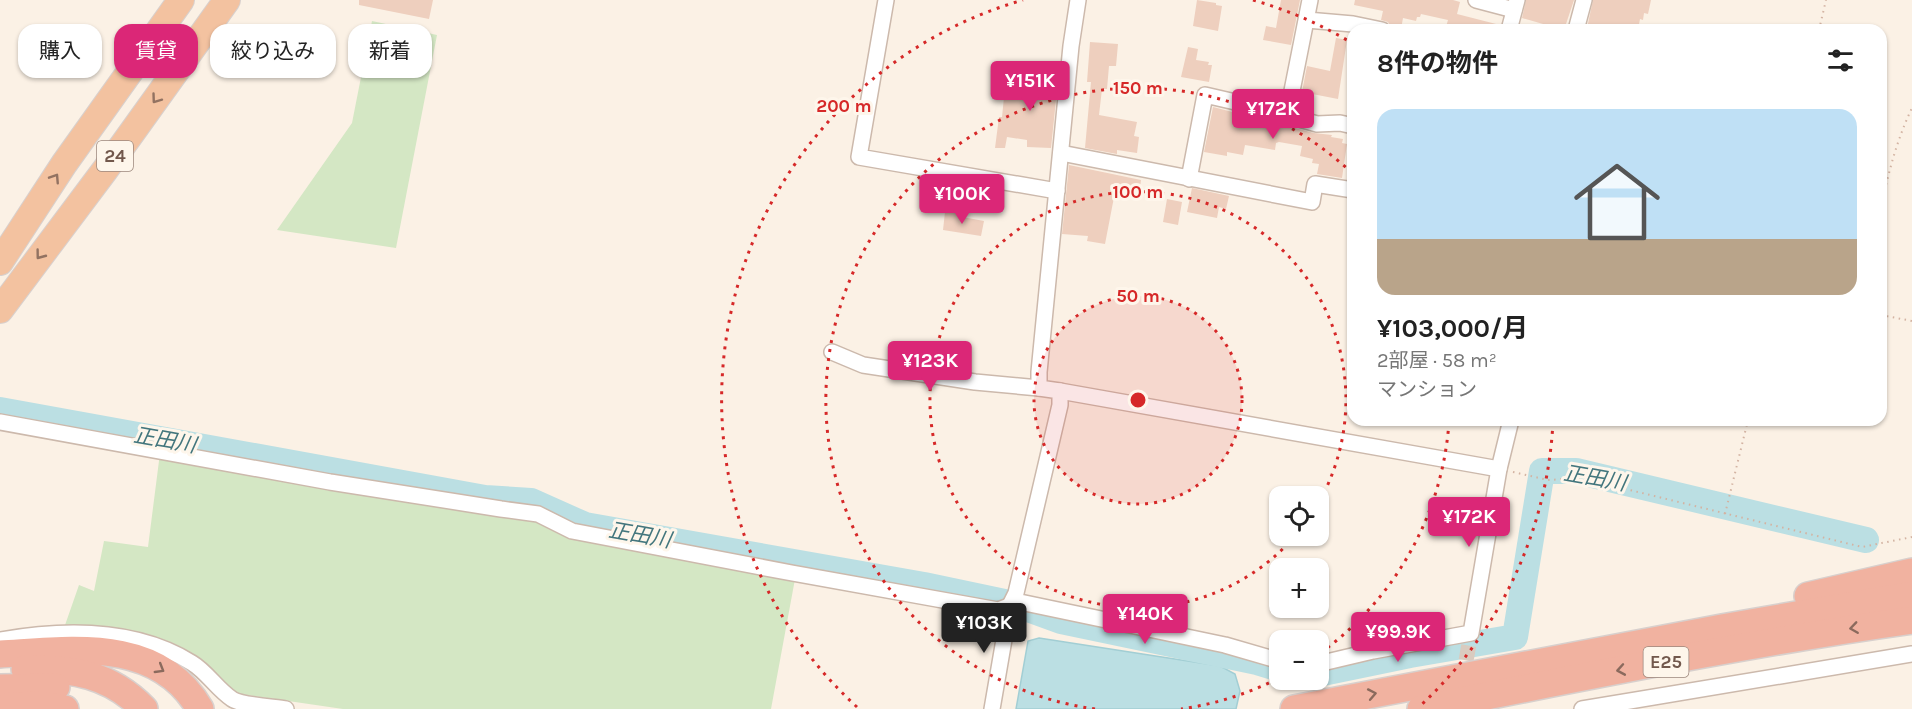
<!DOCTYPE html>
<html lang="ja">
<head>
<meta charset="utf-8">
<style>
  :root { --surface:#fff; --page:#f6f6f6; --text:#222; --muted:#767676; --accent:#db2777 }
  body { margin:0; font-family:Karla,"Noto Sans JP",sans-serif; background:var(--page); color:var(--text); height:100vh; display:flex; flex-direction:column; font-size:22px; white-space:nowrap }
  * { box-sizing:border-box; margin:0 }
  p { font-size:20px; color:var(--muted) }
  .icon { flex:none; width:33px; height:33px; fill:none; stroke:currentColor; stroke-width:2; stroke-linecap:round; stroke-linejoin:round }
  .map { position:relative; flex:1; overflow:hidden }
  .sheet { position:absolute; left:1347px; top:24px; width:540px; height:402px; display:flex; flex-direction:column; background:var(--surface); border-radius:18px; box-shadow:0 2px 4px #0004 }
  .sheet>* { flex:none }
  .top-card { position:absolute; left:18px; top:24px; width:570px; height:54px; display:flex; gap:12px }
  .controls { position:absolute; left:1269px; top:486px; display:grid; gap:12px }
  .controls a { display:grid; place-items:center; width:60px; height:60px; border-radius:12px; background:var(--surface); box-shadow:0 2px 4px #0004; font-size:30px }
  .price { position:absolute; translate:-50% -51px; padding:0 14px; border-radius:6px; background:var(--accent); color:#fff; font-size:20px; line-height:39px; filter:drop-shadow(0 2px 3px #0008) }
  .price::after { content:''; position:absolute; left:50%; top:36px; width:18px; height:14px; margin-left:-9px; background:inherit; clip-path:polygon(0 0,100% 0,50% 100%) }
  .price.current { background:#222; color:#fff }
  ul { padding:0; list-style:none }
  li { display:grid; align-content:center; gap:12px; height:318px; padding:0 30px }
  li span { display:grid; place-items:center; height:186px; border-radius:18px; color:#555 }
  li>.icon { margin-inline-start:auto }
  span .icon { width:108px; height:108px; fill:#fffc; stroke-width:1 }
  li b { font-size:26px }
  h2 { display:flex; justify-content:space-between; align-items:center; height:72px; padding:0 30px; font-size:26px }
  .tag { padding:0 21px; border-radius:18px; background:var(--surface); box-shadow:0 2px 4px #0004; font-size:21px; line-height:54px }
  .tag.current { background:var(--accent); color:#fff }
  .map>svg:first-child { display:block }
  .green { fill:#d4e7c4 }
  .water { fill:#bbdfe3; stroke:#a2ced4; stroke-width:1.5 }
  .lines { fill:none; stroke-linecap:round; stroke-linejoin:round }
  .river { stroke:#bbdfe3; stroke-width:26 }
  .building { fill:#eecfbe }
  .minor-tunnel { stroke:#d9cbbf; stroke-width:15; stroke-dasharray:15 8; stroke-linecap:butt }
  .minor-casing { stroke:#ccb9ac; stroke-width:18 }
  .trunk-casing { stroke:#d8d0cd; stroke-width:28 }
  .motorway-casing { stroke:#d8d0cd; stroke-width:30 }
  .path { stroke:#d3b3a2; stroke-width:2; stroke-dasharray:1.5 4.5; stroke-linecap:butt }
  .minor { stroke:#fff; stroke-width:15 }
  .trunk { stroke:#f3c2a0; stroke-width:26 }
  .motorway { stroke:#f1b2a0; stroke-width:27 }
  .oneway { stroke:#927261 }
  .oneway2 { stroke:#8b6a5d }
  .ring { fill:none; stroke:#d62828; stroke-width:3; stroke-dasharray:3 6 }
  .labels { text-anchor:middle; stroke-width:6; stroke-linejoin:round; paint-order:stroke }
  .shield { fill:#fef6eb; stroke:#9c877c; stroke-width:1.5 }
  .shield-label { font-size:18px; font-weight:bold; fill:#72584c }
  .water-label { font-size:21px; font-style:italic; fill:#43767d; stroke:#fef6eb }
  .centre { fill:#d62828; stroke:#fef6eb; stroke-width:3 }
  .ring-label { font-size:18px; text-anchor:middle; font-weight:bold; fill:#d62828; stroke:#fef6eb; stroke-width:6; stroke-linejoin:round; paint-order:stroke }
</style>
</head>
<body>
<div class="map">
<svg width="1912" height="709" viewBox="0 0 1912 709">
  <rect width="100%" height="100%" fill="#fbf1e5"/>
  <g class="green">
    <path d="M372,21l65,14 -41,213 -119,-18 75,-107z"/>
    <path d="M160,453l353,58 282,68 -24,130h-428l-110,-16 -34,-34 -26,-16 -26,-9 -42,-7 -41,1 15,-43 15,6 10,-50 44,6z"/>
  </g>
  <path class="water" d="M1039,638l181,28 15,8 5,17 -4,18h-220l12,-68z"/>
  <g class="lines">
    <g class="river">
      <path d="M0,410l485,88 46,3 54,24 339,60 90,19 47,17 196,41 23,7"/>
      <path d="M1318,674l92,-19 105,-18 27,-166h34l290,69"/>
    </g>
  </g>
  <g class="building">
    <path d="M359,0h74l-4,19 -70,-14z"/>
    <path d="M1197,0l19,3v2l6,1 -4,25 -25,-5z"/>
    <path d="M1281,0h19l-9,45 -28,-5 3,-14 10,2z"/>
    <path d="M1355,0h98l7,2 -3,12 43,11v5h-55l3,-10 -27,-6 -1,3h-3l-1,4 -13,-3 -2,11 -10,-2 -3,-5 -7,-2 2,-9 -29,-6z"/>
    <path d="M1526,0h48l-10,30 -42,-12z"/>
    <path d="M1593,0h58l-3,14 -4,-1 -1,7 -3,-1 -2,11h-45l-6,-2z"/>
    <path d="M1336,38l11,2 -9,59 -36,-7 5,-26 23,5z"/>
    <path d="M1090,42l28,2 -2,22h-7l-2,23h-5l-3,26 38,7 -3,14 5,1 -2,16 -20,-3v4l-32,-6 6,-66h-4z"/>
    <path d="M1188,47l10,2 -2,11 13,2 -1,3h4l-3,17 -28,-5z"/>
    <path d="M1037,69l22,2 -8,77 -24,-1v-7l-20,-3 -2,11h-10l4,-31h3l3,-30 20,2v-8l11,1z"/>
    <path d="M1213,107l101,26 18,2 -1,2 12,2 -1,4 5,1 -5,34 -25,-4 2,-10 -7,-1 1,-4 -13,-3 2,-10 -23,-4 -3,1 -1,7 -30,-5 -2,10 -16,-3v4l-23,-4z"/>
    <path d="M1069,165l72,15 -2,16 -24,-4 -10,52 -18,-3 1,-5 -26,-2z"/>
    <path d="M1192,188l37,8 -3,13 -7,-2 -2,11 -30,-6z"/>
    <path d="M1167,199l15,3 -4,23 -15,-3z"/>
    <path d="M945,212l12,1v3l27,5 -3,15 -38,-6z"/>
  </g>
  <g class="lines">
    <path class="minor-tunnel" d="M1462,683l9,-50"/>
    <defs>
      <g id="minor">
        <path d="M886,0l-27,157 198,34"/>
        <path d="M1476,0l38,10"/>
        <path d="M1307,20l46,4 29,6"/>
        <path d="M1509,30l8,-30"/>
        <path d="M1576,30l8,-30"/>
        <path d="M1287,116l23,-116"/>
        <path d="M1061,153l251,49 3,-18 38,6"/>
        <path d="M1189,179l16,-84 52,12 60,17 23,-1 13,3"/>
        <path d="M832,352l31,13 112,17 64,6"/>
        <path d="M1060,391l439,78"/>
        <path d="M0,422l330,60 171,27 37,5 34,17 220,42 206,37 22,-8 205,43 55,16"/>
        <path d="M1,640c62,-11 135,-12 191,23 15,9 25,26 40,36 8,6 43,8 54,10"/>
        <path d="M1318,664l55,-13 98,-18 28,-164 12,-49"/>
        <path d="M992,709l18,-104 6,-12 44,-188v-14l-21,-3v-16l32,-326 7,-46"/>
        <path d="M1582,709l330,-55"/>
      </g>
      <g id="trunk">
        <path d="M0,262l64,-98 117,-164"/>
        <path d="M0,310l105,-140 122,-170"/>
      </g>
      <g id="motorway">
        <path d="M1808,596l104,-24"/>
        <path d="M0,654c71,-4 158,-18 200,55"/>
        <path d="M25,669c47,-1 85,5 119,40"/>
        <path d="M0,688l56,-1"/>
        <path d="M9,706l33,-1 23,4"/>
        <path d="M1294,709l428,-81 190,-33"/>
        <path d="M1421,709c163,-32 326,-66 491,-89"/>
      </g>
    </defs>
    <use href="#minor" class="minor-casing"/>
    <use href="#trunk" class="trunk-casing"/>
    <use href="#motorway" class="motorway-casing"/>
    <g class="path">
      <path d="M1819,30l7,-30"/>
      <path d="M1881,208c7,-34 16,-69 31,-100"/>
      <path d="M1881,315l31,6"/>
      <path d="M1513,472l35,8 33,-2 281,69 50,-10"/>
      <path d="M1725,514l23,-94"/>
    </g>
    <use href="#minor" class="minor"/>
    <use href="#trunk" class="trunk"/>
    <use href="#motorway" class="motorway"/>
  </g>
  <defs><path id="oneway-chevron" d="M-2-3.5L2.5 0L-2 3.5" fill="none" stroke-width="1.6" stroke-linecap="round" stroke-linejoin="round" transform="scale(1.5)"/></defs>
  <g class="oneway">
    <use href="#oneway-chevron" transform="translate(156 99) rotate(126)"/>
    <use href="#oneway-chevron" transform="translate(55 178) rotate(-57)"/>
    <use href="#oneway-chevron" transform="translate(40 255) rotate(127)"/>
  </g>
  <g class="oneway2">
    <use href="#oneway-chevron" transform="translate(1854 628) rotate(172)"/>
    <use href="#oneway-chevron" transform="translate(160 669) rotate(31)"/>
    <use href="#oneway-chevron" transform="translate(1621 670) rotate(170)"/>
    <use href="#oneway-chevron" transform="translate(1372 694) rotate(-11)"/>
  </g>
  <circle cx="1138" cy="400" r="104" fill="#d62828" fill-opacity=".12"/>
  <g class="ring">
    <circle cx="1138" cy="400" r="104"/>
    <path d="M1295 536A208 208 0 1 1 1319 502"/>
    <path d="M1449 422A312 312 0 0 1 1319 654M1277 679A312 312 0 0 1 1181 709M1095 709A312 312 0 1 1 1353 174"/>
    <path d="M1553 422A416 416 0 0 1 1419 707M857 707A416 416 0 0 1 1023 0M1253 0A416 416 0 0 1 1352 43"/>
  </g>
  <g class="labels">
    <g class="shield">
      <rect x="97" y="141" width="36" height="30" rx="4.5"/>
      <rect x="1643.5" y="647" width="45" height="30" rx="4.5"/>
    </g>
    <g class="shield-label">
      <text x="115" y="162">24</text>
      <text x="1666" y="668">E25</text>
    </g>
    <g class="water-label">
      <text transform="translate(165 440) rotate(10)" y="7">正田川</text>
      <text transform="translate(1595 478) rotate(10)" y="7">正田川</text>
      <text transform="translate(640 535) rotate(10)" y="7">正田川</text>
    </g>
  </g>
  <circle cx="1138" cy="400" r="9" class="centre"/>
  <g class="ring-label">
    <text x="1138" y="94">150 m</text>
    <text x="844" y="112">200 m</text>
    <text x="1138" y="198">100 m</text>
    <text x="1138" y="302">50 m</text>
  </g>
</svg>
<div class="controls">
<a><svg class="icon" aria-label="locate" viewBox="0 0 24 24"><circle cx="12" cy="12" r="6"/><path d="M12 2v4M12 18v4M2 12h4M18 12h4"/></svg></a>
<a>+</a>
<a>−</a>
</div>
<b class="price" style="left:1030px;top:112px">¥151K</b>
<b class="price" style="left:1273px;top:140px">¥172K</b>
<b class="price" style="left:962px;top:225px">¥100K</b>
<b class="price" style="left:930px;top:392px">¥123K</b>
<b class="price" style="left:1469px;top:548px">¥172K</b>
<b class="price" style="left:1145px;top:645px">¥140K</b>
<b class="price current" style="left:984px;top:654px">¥103K</b>
<b class="price" style="left:1398px;top:663px">¥99.9K</b>
<div class="top-card">
<a class="tag">購入</a>
<a class="tag current">賃貸</a>
<a class="tag">絞り込み</a>
<a class="tag">新着</a>
</div>
<section class="sheet">
<h2>8件の物件<svg class="icon" aria-label="filters" viewBox="0 0 24 24"><path d="M4 7h16M4 17h16"/><circle cx="9" cy="7" r="2"/><circle cx="15" cy="17" r="2"/></svg></h2>
<ul>
<li><span style="background:linear-gradient(#bfe0f5 70%,#b9a48a 0)"><svg class="icon" aria-label="home" viewBox="0 0 24 24"><path d="M3 11l9-7 9 7M6 9v11h12V9"/></svg></span><div><b>¥103,000/月</b><p>2部屋 · 58 m²</p><p>マンション</p></div></li>
</ul>
</section>
</div>
</body>
</html>
